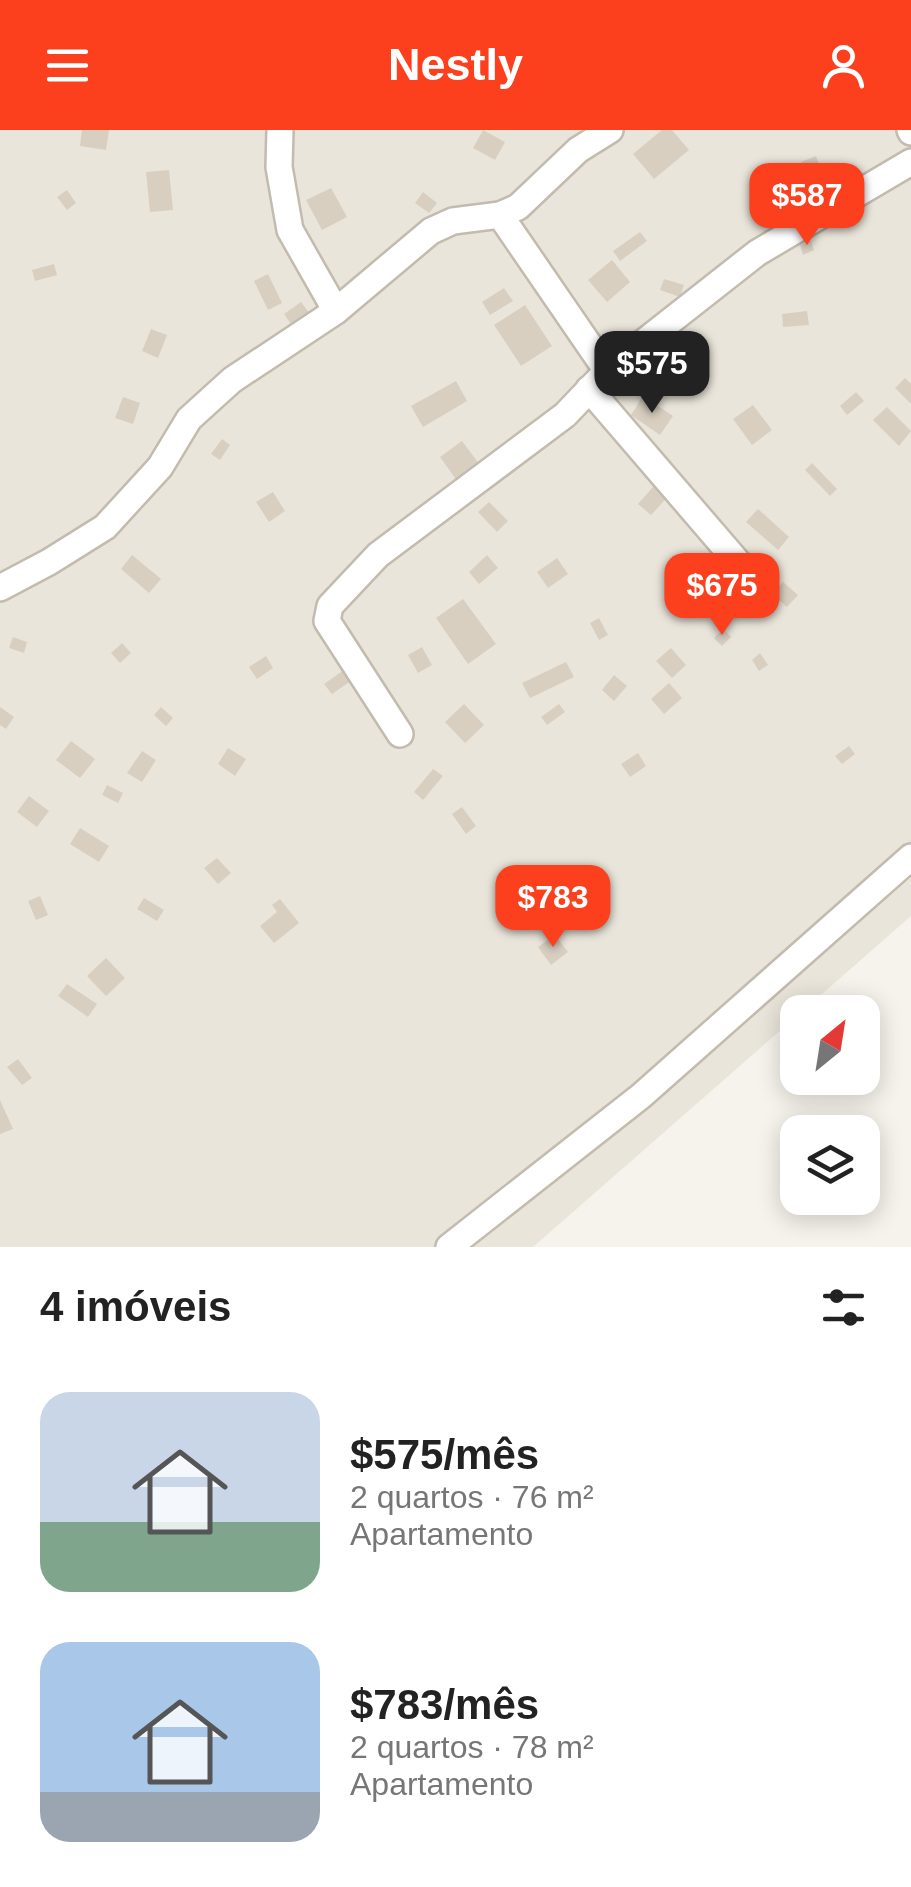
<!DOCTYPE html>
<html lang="pt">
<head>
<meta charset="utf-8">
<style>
  :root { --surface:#fff; --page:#f2f2f2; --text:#222; --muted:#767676; --accent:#fc3f1d }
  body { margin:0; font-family:Arial,sans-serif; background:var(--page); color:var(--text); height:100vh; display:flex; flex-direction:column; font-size:38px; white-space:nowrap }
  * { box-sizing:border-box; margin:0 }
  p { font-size:32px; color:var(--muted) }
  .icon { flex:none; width:55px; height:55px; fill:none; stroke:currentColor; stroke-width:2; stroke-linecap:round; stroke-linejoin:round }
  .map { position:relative; height:1117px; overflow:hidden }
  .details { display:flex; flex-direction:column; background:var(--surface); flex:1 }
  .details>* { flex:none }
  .needle { width:65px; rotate:30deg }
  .fabs { position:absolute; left:780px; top:865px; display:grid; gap:20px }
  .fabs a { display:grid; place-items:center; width:100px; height:100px; border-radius:20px; background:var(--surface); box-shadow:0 5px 25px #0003; font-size:50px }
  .price { position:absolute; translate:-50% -85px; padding:0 22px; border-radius:20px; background:var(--accent); color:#fff; font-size:32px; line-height:65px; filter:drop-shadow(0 2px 5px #0008) }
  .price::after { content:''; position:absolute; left:50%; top:60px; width:30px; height:22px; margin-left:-15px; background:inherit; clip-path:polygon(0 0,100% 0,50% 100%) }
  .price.active { background:#222; color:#fff }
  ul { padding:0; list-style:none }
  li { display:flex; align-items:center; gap:30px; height:250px; padding:0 40px }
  li span { display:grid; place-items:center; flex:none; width:280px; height:200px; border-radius:30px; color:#555 }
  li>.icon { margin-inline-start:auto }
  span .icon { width:120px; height:120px; fill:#fffc; stroke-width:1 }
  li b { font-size:42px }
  h2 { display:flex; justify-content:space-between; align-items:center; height:120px; padding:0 40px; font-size:42px }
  header { display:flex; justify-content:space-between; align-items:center; height:130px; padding:0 40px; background:var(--accent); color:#fff; font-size:45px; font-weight:600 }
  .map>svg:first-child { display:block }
  .residential { fill:#eae5da }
  .building { fill:#d8cfc1 }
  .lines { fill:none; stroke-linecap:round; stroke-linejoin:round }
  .street-casing { stroke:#c2bbae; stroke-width:30 }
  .street { stroke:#fff; stroke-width:25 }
</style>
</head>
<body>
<header><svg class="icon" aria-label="menu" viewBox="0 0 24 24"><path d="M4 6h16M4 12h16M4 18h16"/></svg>Nestly<svg class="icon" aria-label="person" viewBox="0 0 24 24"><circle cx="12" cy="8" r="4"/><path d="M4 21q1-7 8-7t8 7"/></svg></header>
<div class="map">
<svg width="911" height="1117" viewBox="0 0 911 1117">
  <rect width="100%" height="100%" fill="#f6f3ec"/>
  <path class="residential" d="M0,0h911v786l-378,331h-533z"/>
  <g class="building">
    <path d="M82,0h27l-3,20 -26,-4z"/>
    <path d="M483,0l22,12 -10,18 -22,-12z"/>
    <path d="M662,0h10l17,20 -35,29 -21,-25z"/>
    <path d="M816,26l6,16 -15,6 -6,-16z"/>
    <path d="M169,40l4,40 -23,2 -4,-40z"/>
    <path d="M803,47l6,15 -26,10 -6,-16z"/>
    <path d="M331,58l16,29 -25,13 -16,-30z"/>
    <path d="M67,60l9,13 -9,7 -10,-13z"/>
    <path d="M423,62l14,11 -8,10 -14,-10z"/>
    <path d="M640,102l7,9 -27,20 -7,-10z"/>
    <path d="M811,111l3,9 -11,5 -3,-10z"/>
    <path d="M612,130l18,22 -23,20 -19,-22z"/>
    <path d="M54,134l3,11 -22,6 -3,-11z"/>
    <path d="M268,144l14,29 -14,7 -14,-29z"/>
    <path d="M664,149l20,6 -4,12 -20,-7z"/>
    <path d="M504,158l9,13 -23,14 -8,-13z"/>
    <path d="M301,172l12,16 -18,12 -11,-16z"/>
    <path d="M525,175l27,41 -31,20 -27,-41z"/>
    <path d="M807,181l2,14 -26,2 -1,-13z"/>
    <path d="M151,199l16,6 -9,23 -16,-7z"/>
    <path d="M905,248l6,6v20l-16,-16z"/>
    <path d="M456,251l11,20 -44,26 -12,-21z"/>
    <path d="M856,262l8,9 -17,14 -7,-9z"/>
    <path d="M643,266l30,20 -13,19 -29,-20z"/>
    <path d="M123,267l17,6 -7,21 -18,-6z"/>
    <path d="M753,275l19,25 -20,15 -19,-26z"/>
    <path d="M887,277l24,24 -12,15 -26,-26z"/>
    <path d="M222,309l8,6 -10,15 -9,-6z"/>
    <path d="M462,311l18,24 -22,17 -18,-25z"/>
    <path d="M812,333l25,26 -7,7 -25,-26z"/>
    <path d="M660,349l13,12 -22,24 -13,-11z"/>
    <path d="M273,362l12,19 -16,11 -13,-20z"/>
    <path d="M489,372l19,19 -11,11 -19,-20z"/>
    <path d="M758,379l31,28 -11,13 -32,-28z"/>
    <path d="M132,425l29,24 -12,14 -28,-24z"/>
    <path d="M487,425l11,13 -19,16 -10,-12z"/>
    <path d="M557,428l11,16 -20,14 -11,-16z"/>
    <path d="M783,452l15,13 -11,12 -15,-13z"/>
    <path d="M463,469l33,45 -28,20 -32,-46z"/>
    <path d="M599,488l9,17 -9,5 -9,-17z"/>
    <path d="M723,499l8,8 -9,9 -8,-8z"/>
    <path d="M13,507l14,5 -3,11 -15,-5z"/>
    <path d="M122,513l9,10 -11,10 -9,-10z"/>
    <path d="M422,517l10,18 -14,8 -10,-18z"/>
    <path d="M671,518l15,17 -14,13 -16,-17z"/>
    <path d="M760,523l8,12 -9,6 -7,-11z"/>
    <path d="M266,526l7,12 -16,11 -8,-12z"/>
    <path d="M566,532l8,15 -44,21 -8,-15z"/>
    <path d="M351,535l7,11 -26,18 -8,-10z"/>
    <path d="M614,545l13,11 -13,15 -12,-11z"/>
    <path d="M669,553l13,15 -18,16 -13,-15z"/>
    <path d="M464,574l20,21 -19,18 -20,-21z"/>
    <path d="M559,574l6,8 -18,13 -6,-8z"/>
    <path d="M0,577l14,10 -8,12 -6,-4z"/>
    <path d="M161,577l12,11 -7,8 -12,-11z"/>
    <path d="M71,611l24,18 -15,19 -24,-18z"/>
    <path d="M849,616l6,8 -13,10 -7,-8z"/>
    <path d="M228,618l18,11 -11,17 -17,-12z"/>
    <path d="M142,621l14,9 -14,22 -15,-9z"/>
    <path d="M638,623l8,13 -16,11 -9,-13z"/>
    <path d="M433,639l10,7 -20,24 -9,-8z"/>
    <path d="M107,655l16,8 -5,10 -16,-8z"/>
    <path d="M29,666l20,15 -12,16 -20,-15z"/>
    <path d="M462,677l14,19 -10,8 -14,-20z"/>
    <path d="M80,698l29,18 -10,16 -29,-18z"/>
    <path d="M217,728l14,15 -13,11 -14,-16z"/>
    <path d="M537,738l15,10 -12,19 -15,-10z"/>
    <path d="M40,766l8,19 -12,5 -8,-19z"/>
    <path d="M144,768l20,12 -7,11 -20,-12z"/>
    <path d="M280,769l19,24 -25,20 -14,-17 17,-14 -5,-7z"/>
    <path d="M555,805l13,17 -17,13 -13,-18z"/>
    <path d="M106,828l19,20 -19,18 -19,-20z"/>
    <path d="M67,854l30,20 -9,13 -30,-21z"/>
    <path d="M18,929l14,19 -10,7 -15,-18z"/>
    <path d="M0,970l13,29 -13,5z"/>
  </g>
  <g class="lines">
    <defs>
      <g id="street">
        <path d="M280,0l-1,37 11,63 46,81"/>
        <path d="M910,0l1,2"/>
        <path d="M500,85l107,156"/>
        <path d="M589,259l152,177"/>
        <path d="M0,458l49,-26 56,-35 55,-60 29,-48 43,-39 104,-69 95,-80 22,-10 47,-6 18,-8 60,-57 32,-20"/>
        <path d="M400,604l-73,-113 3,-15 48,-51 187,-140 42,-44 150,-118 154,-91"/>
        <path d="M449,1117l192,-151 270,-239"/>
      </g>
    </defs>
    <use href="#street" class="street-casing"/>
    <use href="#street" class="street"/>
  </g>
</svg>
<div class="fabs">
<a><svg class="needle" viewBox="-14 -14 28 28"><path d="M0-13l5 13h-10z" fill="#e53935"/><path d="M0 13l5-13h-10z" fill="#767676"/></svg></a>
<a><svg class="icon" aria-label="layers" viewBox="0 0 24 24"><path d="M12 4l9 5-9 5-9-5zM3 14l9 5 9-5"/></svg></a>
</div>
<b class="price" style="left:807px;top:118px">$587</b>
<b class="price active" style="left:652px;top:286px">$575</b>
<b class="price" style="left:722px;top:508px">$675</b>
<b class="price" style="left:553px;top:820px">$783</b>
</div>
<section class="details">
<h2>4 imóveis<svg class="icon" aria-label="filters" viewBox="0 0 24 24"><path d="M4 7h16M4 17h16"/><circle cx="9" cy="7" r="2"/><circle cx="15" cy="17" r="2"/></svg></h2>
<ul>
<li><span style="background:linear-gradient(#c9d6e8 65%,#7fa58c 0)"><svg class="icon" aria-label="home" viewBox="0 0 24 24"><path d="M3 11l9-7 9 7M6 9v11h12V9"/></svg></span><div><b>$575/mês</b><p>2 quartos · 76 m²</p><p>Apartamento</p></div></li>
<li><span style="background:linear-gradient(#a9c7e8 75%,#9aa5b1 0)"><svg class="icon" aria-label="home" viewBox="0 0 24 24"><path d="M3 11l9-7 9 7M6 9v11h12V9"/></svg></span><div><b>$783/mês</b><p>2 quartos · 78 m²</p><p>Apartamento</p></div></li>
</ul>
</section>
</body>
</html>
